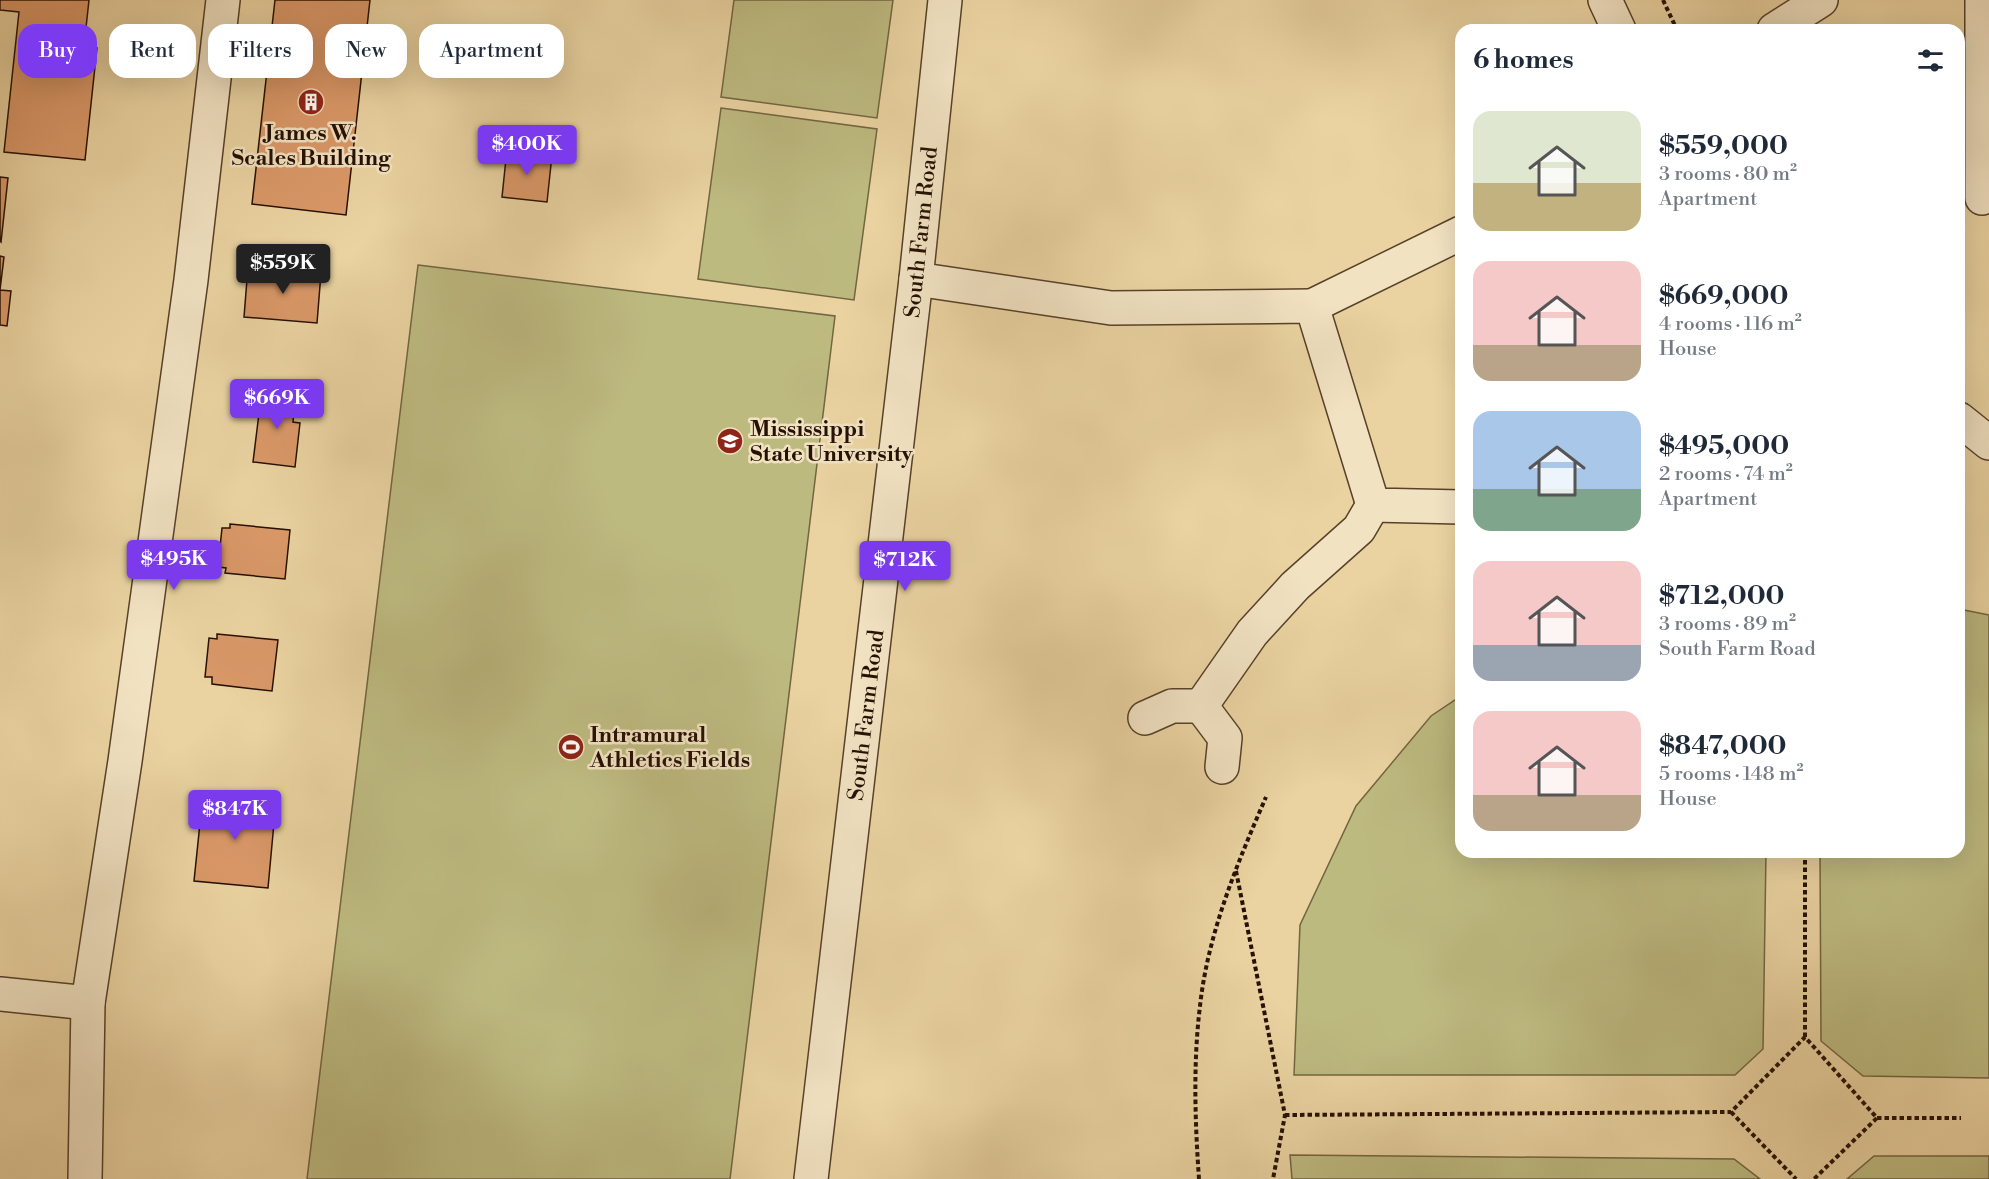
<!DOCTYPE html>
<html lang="en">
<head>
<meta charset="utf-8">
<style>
  :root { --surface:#fff; --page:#f2f2f3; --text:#1f2937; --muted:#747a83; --accent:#7c3aed }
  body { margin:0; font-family:"Libre Bodoni",serif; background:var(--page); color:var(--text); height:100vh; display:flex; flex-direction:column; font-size:22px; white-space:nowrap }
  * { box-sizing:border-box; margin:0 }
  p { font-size:20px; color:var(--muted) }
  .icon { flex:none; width:33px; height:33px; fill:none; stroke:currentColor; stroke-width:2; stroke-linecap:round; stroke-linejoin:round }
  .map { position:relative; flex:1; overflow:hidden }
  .details { position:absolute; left:1455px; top:24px; width:510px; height:834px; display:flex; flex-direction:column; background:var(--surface); border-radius:18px; box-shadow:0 6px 24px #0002 }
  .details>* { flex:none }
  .guide { position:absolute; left:18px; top:24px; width:570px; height:54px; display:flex; gap:12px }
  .price { position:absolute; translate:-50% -51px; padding:0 14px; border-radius:6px; background:var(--accent); color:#fff; font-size:20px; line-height:39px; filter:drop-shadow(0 2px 3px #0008) }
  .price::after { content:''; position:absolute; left:50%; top:36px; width:18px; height:14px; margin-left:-9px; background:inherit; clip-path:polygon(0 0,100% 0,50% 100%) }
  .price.selected { background:#222; color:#fff }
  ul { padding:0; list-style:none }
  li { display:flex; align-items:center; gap:18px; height:150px; padding:0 18px }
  li span { display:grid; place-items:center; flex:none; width:168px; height:120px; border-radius:18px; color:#555 }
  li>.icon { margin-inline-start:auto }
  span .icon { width:72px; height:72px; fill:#fffc; stroke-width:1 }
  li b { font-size:26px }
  h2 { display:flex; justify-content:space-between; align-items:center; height:72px; padding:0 18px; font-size:26px }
  .tag { padding:0 21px; border-radius:18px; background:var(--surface); box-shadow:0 6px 24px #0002; font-size:21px; line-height:54px }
  .tag.selected { background:var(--accent); color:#fff }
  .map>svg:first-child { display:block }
  .green { fill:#bdba80; stroke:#726541; stroke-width:1.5 }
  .building { fill:#da9868; stroke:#261002; stroke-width:1.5 }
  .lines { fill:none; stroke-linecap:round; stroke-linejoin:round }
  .minor-casing { stroke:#57412a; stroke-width:36 }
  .path { stroke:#261002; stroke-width:4; stroke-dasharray:4.5 3; stroke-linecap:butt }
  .minor { stroke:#f1e2c2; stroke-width:33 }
  .labels { text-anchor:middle; stroke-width:5; stroke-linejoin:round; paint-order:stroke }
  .poi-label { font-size:22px; font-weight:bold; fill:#261002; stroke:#f1e2c2; text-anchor:start }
  .street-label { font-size:22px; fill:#261002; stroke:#f1e2c2 }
</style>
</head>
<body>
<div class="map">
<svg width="1989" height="1179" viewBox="0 0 1989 1179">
  <rect width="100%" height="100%" fill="#ead3a1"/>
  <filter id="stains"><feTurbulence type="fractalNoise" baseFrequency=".00333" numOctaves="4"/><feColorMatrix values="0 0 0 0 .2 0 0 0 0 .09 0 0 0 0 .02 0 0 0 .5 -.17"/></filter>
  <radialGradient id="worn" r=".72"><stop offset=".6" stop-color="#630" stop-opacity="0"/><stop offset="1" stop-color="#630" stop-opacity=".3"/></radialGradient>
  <g class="green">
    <path d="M734,0h159l-16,118 -156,-21z"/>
    <path d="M721,108l156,21 -23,171 -156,-21z"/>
    <path d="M418,265l417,51 -105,863h-423z"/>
    <path d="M1959,609l30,6v463l-126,-2 -42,-35 -1,-189h139z"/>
    <path d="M1461,696v156h305l-3,197 -28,26h-441l6,-150 56,-119 75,-90z"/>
    <path d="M1290,1155l444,4 26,20h-468z"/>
    <path d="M1874,1156h115v23h-142z"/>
  </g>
  <g class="building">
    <path d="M0,0h89l-5,46 13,2 -12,112 -81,-8 15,-140 -19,-2z"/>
    <path d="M275,0h95l-24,215 -94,-11z"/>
    <path d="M507,149l45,6 -5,47 -45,-5z"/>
    <path d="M0,177l8,1 -7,64 -1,-1z"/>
    <path d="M0,256l4,1 -4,33 11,1 -4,35 -7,-1z"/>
    <path d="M248,267l73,6 -4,50 -73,-6z"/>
    <path d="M262,389l34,4 -3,29 7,1 -5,44 -42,-5z"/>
    <path d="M230,524l60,6 -5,49 -60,-6 1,-5 -8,-1 4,-39h8z"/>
    <path d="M217,634l61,6 -6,51 -60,-7v-7h-7l4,-39 8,1z"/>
    <path d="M203,794l73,7 -8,87 -74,-7z"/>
  </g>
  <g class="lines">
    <defs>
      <g id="minor">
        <path d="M1605,0l14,30"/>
        <path d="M1774,30l47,-30"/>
        <path d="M1982,198v-198"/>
        <path d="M916,279l195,29 201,-2 61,199 88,2"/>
        <path d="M1312,306l149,-73"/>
        <path d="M1959,419l30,24"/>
        <path d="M1201,706l51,-73 43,-47 64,-57 14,-24"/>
        <path d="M1201,706l24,32 -3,29"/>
        <path d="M1145,718l27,-12h29"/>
        <path d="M0,994l88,9"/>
        <path d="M85,1179l3,-176 37,-242 66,-481 32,-280"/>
        <path d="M811,1179l105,-900 29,-279"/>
      </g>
    </defs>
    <use href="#minor" class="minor-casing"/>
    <g class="path">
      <path d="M1663,0l14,30"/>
      <path d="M1236,871l49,244 -12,64"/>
      <path d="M1805,1037v-185"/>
      <path d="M1731,1112l65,67"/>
      <path d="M1285,1115l446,-3 74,-75 72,81 -63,61"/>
      <path d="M1877,1118h84"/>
      <path d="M1199,1179c-4,-57 -6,-116 1,-173 8,-73 37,-142 66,-209"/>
    </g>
    <use href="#minor" class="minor"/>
  </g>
  <defs>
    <symbol id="building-disc" viewBox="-11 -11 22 22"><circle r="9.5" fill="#8f2418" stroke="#f1e2c2"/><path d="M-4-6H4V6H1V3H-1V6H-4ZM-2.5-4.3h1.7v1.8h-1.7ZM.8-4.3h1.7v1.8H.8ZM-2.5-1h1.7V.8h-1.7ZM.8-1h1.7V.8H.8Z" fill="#fff"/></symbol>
    <symbol id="university-disc" viewBox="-11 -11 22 22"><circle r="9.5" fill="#8f2418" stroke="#f1e2c2"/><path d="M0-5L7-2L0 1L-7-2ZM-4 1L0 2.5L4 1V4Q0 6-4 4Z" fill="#fff"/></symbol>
    <symbol id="stadium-disc" viewBox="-11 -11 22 22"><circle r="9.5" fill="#8f2418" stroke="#f1e2c2"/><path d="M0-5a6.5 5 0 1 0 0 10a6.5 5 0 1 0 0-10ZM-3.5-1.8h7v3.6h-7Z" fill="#fff"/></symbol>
  </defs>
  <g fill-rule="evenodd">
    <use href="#building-disc" x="296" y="87" width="30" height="30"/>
    <use href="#university-disc" x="715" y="426" width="30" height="30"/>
    <use href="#stadium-disc" x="556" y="732" width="30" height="30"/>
  </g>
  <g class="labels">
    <g class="poi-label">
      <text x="311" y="140" text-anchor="middle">James W.<tspan x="311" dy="25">Scales Building</tspan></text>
      <text x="750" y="436">Mississippi<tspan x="750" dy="25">State University</tspan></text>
      <text x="590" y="742">Intramural<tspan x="590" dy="25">Athletics Fields</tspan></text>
    </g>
    <g class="street-label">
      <text transform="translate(920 232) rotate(-84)" y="8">South Farm Road</text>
      <text transform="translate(865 715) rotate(-83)" y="8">South Farm Road</text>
    </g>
  </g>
  <rect width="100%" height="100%" filter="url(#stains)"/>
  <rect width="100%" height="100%" fill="url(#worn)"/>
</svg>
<b class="price" style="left:527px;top:176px">$400K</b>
<b class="price selected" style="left:283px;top:295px">$559K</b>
<b class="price" style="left:277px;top:430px">$669K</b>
<b class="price" style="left:174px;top:591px">$495K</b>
<b class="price" style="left:905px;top:592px">$712K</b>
<b class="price" style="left:235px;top:841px">$847K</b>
<div class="guide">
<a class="tag selected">Buy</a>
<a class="tag">Rent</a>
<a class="tag">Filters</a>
<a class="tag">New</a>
<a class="tag">Apartment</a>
</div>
<section class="details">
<h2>6 homes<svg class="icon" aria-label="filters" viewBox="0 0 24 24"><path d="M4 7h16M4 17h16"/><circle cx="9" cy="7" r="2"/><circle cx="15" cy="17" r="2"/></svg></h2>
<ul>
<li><span style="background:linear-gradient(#dfe7d0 60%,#c2b280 0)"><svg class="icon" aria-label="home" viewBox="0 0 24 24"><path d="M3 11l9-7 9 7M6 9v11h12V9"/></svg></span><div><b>$559,000</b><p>3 rooms · 80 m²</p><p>Apartment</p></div></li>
<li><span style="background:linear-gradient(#f6c9c9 70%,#b9a48a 0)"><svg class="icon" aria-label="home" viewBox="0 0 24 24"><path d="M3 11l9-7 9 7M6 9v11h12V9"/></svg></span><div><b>$669,000</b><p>4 rooms · 116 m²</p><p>House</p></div></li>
<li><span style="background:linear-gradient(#a9c7e8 65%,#7fa58c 0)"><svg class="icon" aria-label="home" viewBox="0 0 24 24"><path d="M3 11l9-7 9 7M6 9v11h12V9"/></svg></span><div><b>$495,000</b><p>2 rooms · 74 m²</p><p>Apartment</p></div></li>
<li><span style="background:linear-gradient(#f6c9c9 70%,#9aa5b1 0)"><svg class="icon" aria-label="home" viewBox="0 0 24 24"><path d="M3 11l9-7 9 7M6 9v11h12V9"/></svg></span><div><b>$712,000</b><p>3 rooms · 89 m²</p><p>South Farm Road</p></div></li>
<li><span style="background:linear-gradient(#f6c9c9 70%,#b9a48a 0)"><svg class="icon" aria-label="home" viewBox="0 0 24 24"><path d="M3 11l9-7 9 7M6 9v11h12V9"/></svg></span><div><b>$847,000</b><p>5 rooms · 148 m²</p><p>House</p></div></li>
</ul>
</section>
</div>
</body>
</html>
